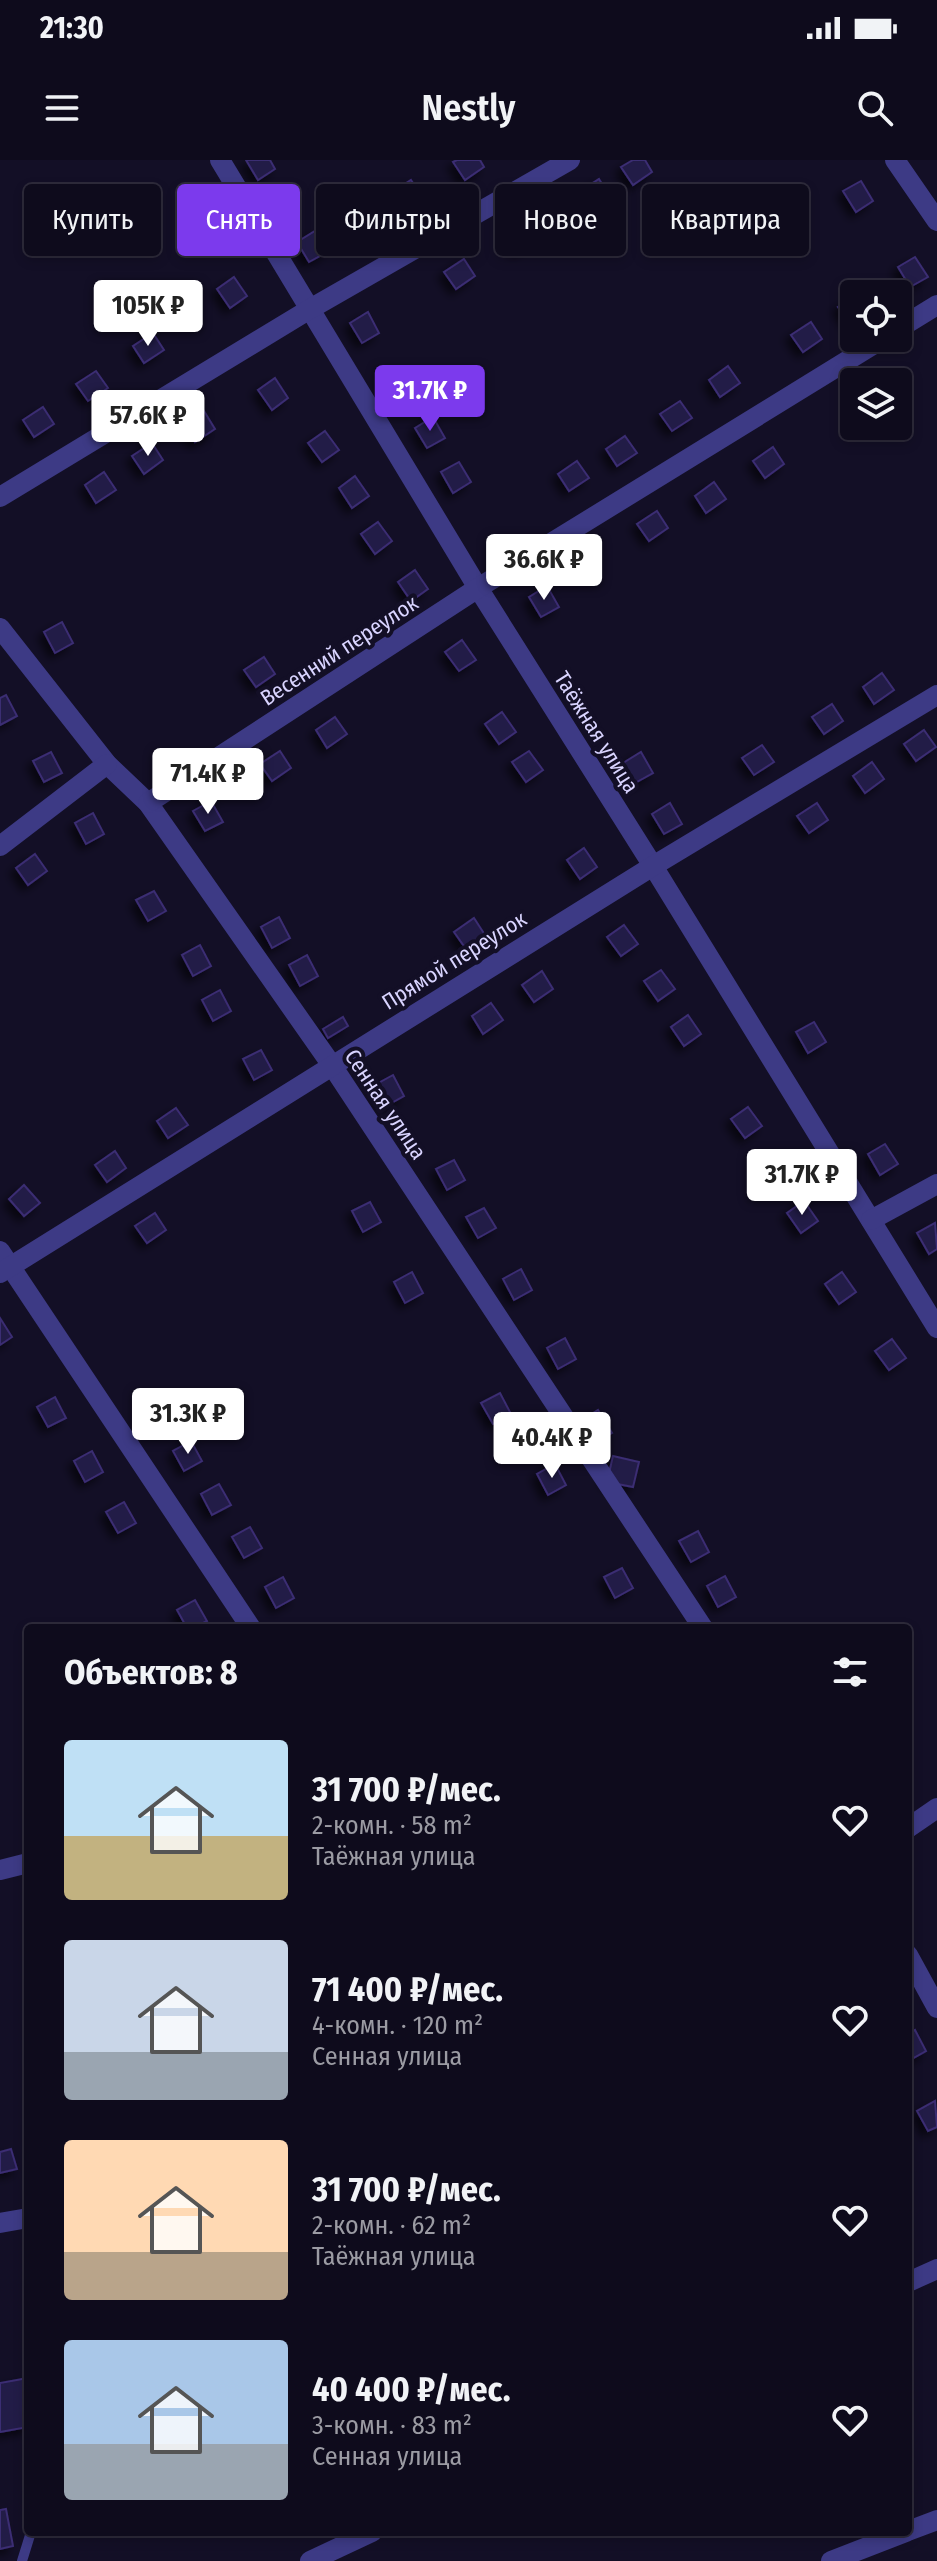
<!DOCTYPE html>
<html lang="ru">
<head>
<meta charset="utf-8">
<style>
  :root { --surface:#0e0b1c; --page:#171425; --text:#f1f3f6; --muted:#9b9ba3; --line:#2e2b3b; --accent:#7c3aed }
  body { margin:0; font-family:"Fira Sans Condensed",sans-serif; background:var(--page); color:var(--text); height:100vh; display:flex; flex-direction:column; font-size:30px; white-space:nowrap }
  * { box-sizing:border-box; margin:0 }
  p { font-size:26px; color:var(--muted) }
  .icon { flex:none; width:44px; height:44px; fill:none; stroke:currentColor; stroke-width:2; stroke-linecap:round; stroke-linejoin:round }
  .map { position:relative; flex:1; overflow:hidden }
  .sheet { position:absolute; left:24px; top:1464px; width:888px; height:912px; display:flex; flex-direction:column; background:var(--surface); border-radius:8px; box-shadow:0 4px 12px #0003,0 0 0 2px var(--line) }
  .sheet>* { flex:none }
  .guide { position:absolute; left:24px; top:24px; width:890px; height:72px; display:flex; gap:16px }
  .controls { position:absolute; left:840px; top:120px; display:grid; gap:16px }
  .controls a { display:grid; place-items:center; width:72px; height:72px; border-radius:8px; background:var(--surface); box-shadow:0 4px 12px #0003,0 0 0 2px var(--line); font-size:40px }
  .price { position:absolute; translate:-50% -68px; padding:0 18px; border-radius:8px; background:#fff; color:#222; font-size:26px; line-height:52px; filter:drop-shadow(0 2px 4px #0008) }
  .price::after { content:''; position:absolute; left:50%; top:48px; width:24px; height:18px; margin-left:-12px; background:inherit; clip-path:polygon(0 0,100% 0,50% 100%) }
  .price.on { background:var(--accent); color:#fff }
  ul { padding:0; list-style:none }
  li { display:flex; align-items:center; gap:24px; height:200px; padding:0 40px }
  li span { display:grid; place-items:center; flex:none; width:224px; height:160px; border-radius:8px; color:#555 }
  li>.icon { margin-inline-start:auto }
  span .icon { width:96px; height:96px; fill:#fffc; stroke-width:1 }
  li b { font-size:34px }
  h2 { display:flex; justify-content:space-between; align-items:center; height:96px; padding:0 40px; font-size:34px }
  .pill { padding:0 28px; border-radius:8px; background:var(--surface); box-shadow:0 4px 12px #0003,0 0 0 2px var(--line); font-size:28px; line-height:72px }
  .pill.on { background:var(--accent); color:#fff }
  .status { display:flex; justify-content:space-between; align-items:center; height:56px; padding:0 40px; background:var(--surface); direction:ltr }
  .status svg { height:22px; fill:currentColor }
  header { display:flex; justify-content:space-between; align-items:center; height:104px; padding:0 40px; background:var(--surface); font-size:36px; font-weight:600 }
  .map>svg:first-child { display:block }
  .building { fill:#241b47; stroke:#3b2d73; stroke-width:2; filter:url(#shadow) }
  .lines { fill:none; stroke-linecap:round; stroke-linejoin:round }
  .lane { stroke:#3d3a85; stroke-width:10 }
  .street { stroke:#3d3a85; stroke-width:20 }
  .labels { text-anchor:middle; stroke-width:8; stroke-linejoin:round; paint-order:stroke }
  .street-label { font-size:22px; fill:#d9d4ff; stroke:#130f26 }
</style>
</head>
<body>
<div class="status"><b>21:30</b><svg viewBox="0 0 49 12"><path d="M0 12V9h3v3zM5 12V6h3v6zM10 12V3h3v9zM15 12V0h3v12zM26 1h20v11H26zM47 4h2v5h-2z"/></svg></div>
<header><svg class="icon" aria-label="menu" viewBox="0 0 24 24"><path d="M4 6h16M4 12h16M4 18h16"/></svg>Nestly<svg class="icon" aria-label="search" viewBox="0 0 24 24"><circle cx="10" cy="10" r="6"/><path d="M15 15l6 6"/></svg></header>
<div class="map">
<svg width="937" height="2401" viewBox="0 0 937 2401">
  <defs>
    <filter id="shadow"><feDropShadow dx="-5.5" dy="5.5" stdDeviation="4" flood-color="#0009"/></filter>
  </defs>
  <rect width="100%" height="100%" fill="#130f26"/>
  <g class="building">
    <path d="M246,0h24l5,9 -17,11z"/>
    <path d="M457,0h23l4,7 -19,13 -12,-18z"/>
    <path d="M633,0h12l7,12 -19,13 -12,-18z"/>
    <path d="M599,19l11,18 -20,13 -11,-18z"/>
    <path d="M411,20l11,17 -19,13 -12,-17z"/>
    <path d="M861,21l12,20 -17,11 -13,-21z"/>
    <path d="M527,61l11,17 -20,13 -11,-17z"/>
    <path d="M315,71l12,21 -18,10 -12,-20z"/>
    <path d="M915,97l13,20 -18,10 -12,-20z"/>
    <path d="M464,99l11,17 -19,13 -12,-17z"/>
    <path d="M234,117l13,19 -17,12 -13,-19z"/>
    <path d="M854,136v25l-4,3 -12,-17z"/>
    <path d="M368,152l11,21 -17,10 -12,-20z"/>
    <path d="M811,162l11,17 -19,13 -12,-17z"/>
    <path d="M153,173l11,17 -20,13 -11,-17z"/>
    <path d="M728,206l12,17 -20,14 -11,-17z"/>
    <path d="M96,211l12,17 -20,13 -12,-17z"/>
    <path d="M275,218l13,20 -16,12 -14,-20z"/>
    <path d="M680,241l12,17 -20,13 -12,-17z"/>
    <path d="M43,247l11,17 -20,13 -11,-17z"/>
    <path d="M204,251l11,18 -20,13 -11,-18z"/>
    <path d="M433,257l12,21 -18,10 -12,-20z"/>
    <path d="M325,271l14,19 -17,12 -14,-19z"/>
    <path d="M625,276l12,17 -20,13 -11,-17z"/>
    <path d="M152,283l11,17 -19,14 -12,-18z"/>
    <path d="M773,287l11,17 -19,14 -12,-17z"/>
    <path d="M577,301l12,17 -20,13 -11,-17z"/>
    <path d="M459,302l12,20 -18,11 -12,-21z"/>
    <path d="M104,312l12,18 -20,13 -11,-18z"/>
    <path d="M355,316l14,20 -17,12 -13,-20z"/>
    <path d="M714,322l12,17 -20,14 -11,-17z"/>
    <path d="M657,351l11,17 -19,13 -12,-17z"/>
    <path d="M378,362l14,19 -17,13 -14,-20z"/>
    <path d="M415,410l13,19 -17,12 -13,-19z"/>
    <path d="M547,426l12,21 -18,10 -12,-20z"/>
    <path d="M62,462l11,21 -18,10 -11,-21z"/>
    <path d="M462,480l14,20 -17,11 -14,-19z"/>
    <path d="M264,497l11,17 -19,13 -12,-17z"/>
    <path d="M882,513l12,17 -20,14 -11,-17z"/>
    <path d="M6,535l11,21 -17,9v-27z"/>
    <path d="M832,544l11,17 -19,13 -12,-17z"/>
    <path d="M502,552l14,20 -17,12 -14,-20z"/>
    <path d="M335,557l12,17 -20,14 -11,-18z"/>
    <path d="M924,570l12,17 -20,14 -12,-17z"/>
    <path d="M762,585l12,17 -20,13 -12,-17z"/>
    <path d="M280,591l11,17 -19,13 -12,-17z"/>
    <path d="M529,591l14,19 -17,12 -14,-20z"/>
    <path d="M51,592l11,21 -18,9 -11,-21z"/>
    <path d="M641,592l12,21 -18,10 -12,-20z"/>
    <path d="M872,602l12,17 -19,14 -12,-17z"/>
    <path d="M211,641l12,21 -18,9 -12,-20z"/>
    <path d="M670,643l12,21 -18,10 -12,-20z"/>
    <path d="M817,643l11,17 -19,13 -12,-17z"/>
    <path d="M93,653l11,21 -18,10 -11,-21z"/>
    <path d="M584,688l13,19 -17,12 -13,-19z"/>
    <path d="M35,694l12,17 -19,14 -12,-17z"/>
    <path d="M154,731l12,20 -18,10 -12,-21z"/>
    <path d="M279,757l11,21 -18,10 -11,-21z"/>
    <path d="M474,758l11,17 -19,14 -12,-17z"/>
    <path d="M624,765l14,19 -17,12 -14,-19z"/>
    <path d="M200,785l11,21 -18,10 -11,-21z"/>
    <path d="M307,795l11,21 -18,10 -11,-21z"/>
    <path d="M661,810l14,19 -17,12 -14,-20z"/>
    <path d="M542,811l11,18 -19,13 -12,-17z"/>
    <path d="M220,830l11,21 -18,10 -11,-21z"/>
    <path d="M491,843l12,17 -20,14 -11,-18z"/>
    <path d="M688,855l13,19 -17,12 -13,-19z"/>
    <path d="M343,857l5,9 -20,12 -5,-9z"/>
    <path d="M814,862l12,20 -18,11 -12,-21z"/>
    <path d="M261,890l11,20 -18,10 -11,-21z"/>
    <path d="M393,915l11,21 -18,10 -11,-21z"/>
    <path d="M748,947l14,19 -17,12 -14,-19z"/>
    <path d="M176,948l12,17 -20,13 -11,-17z"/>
    <path d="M885,984l13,20 -18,11 -12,-21z"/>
    <path d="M115,991l11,17 -19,14 -12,-17z"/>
    <path d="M454,1000l11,20 -18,10 -11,-21z"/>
    <path d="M24,1025l16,18 -16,13 -15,-17z"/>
    <path d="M804,1041l14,20 -17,12 -14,-20z"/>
    <path d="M370,1042l11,20 -18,10 -11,-21z"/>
    <path d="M484,1048l12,20 -18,10 -12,-21z"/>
    <path d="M155,1053l11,17 -19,13 -12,-17z"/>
    <path d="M935,1063l2,26 -8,5 -12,-21z"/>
    <path d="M521,1109l11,21 -18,10 -11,-21z"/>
    <path d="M412,1112l11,21 -18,10 -11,-21z"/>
    <path d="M842,1112l14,20 -17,12 -14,-20z"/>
    <path d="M0,1158l12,19 -12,8z"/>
    <path d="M565,1178l11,21 -18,10 -11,-21z"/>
    <path d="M892,1179l14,19 -17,12 -14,-19z"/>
    <path d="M500,1233l11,21 -18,10 -12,-21z"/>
    <path d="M55,1237l11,21 -18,9 -11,-20z"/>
    <path d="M164,1239l12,21 -18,10 -12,-21z"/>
    <path d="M598,1250l14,23 -20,12 -14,-22z"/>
    <path d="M191,1281l11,20 -18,10 -11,-20z"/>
    <path d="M92,1291l11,21 -18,10 -11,-21z"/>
    <path d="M613,1296l26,6 -6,25 -26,-5z"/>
    <path d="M555,1304l11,21 -18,10 -11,-21z"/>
    <path d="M219,1324l12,21 -19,10 -11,-21z"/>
    <path d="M124,1342l12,21 -18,10 -12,-21z"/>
    <path d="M250,1367l12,21 -18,10 -12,-21z"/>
    <path d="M698,1371l11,21 -18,10 -12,-21z"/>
    <path d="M622,1408l11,20 -18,10 -11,-21z"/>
    <path d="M725,1416l11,21 -18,10 -11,-21z"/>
    <path d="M283,1417l11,21 -18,10 -11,-21z"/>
    <path d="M195,1440l12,21 -14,7h-6l-10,-18z"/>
    <path d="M915,1870l11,21 -18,10v-27z"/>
    <path d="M935,1941l2,26 -9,4 -11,-20z"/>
    <path d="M11,1989l6,20 -17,4v-21z"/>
    <path d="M28,2218v49l-28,5v-49z"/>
    <path d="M6,2349l7,37 -13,3v-39z"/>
  </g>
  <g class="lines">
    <path class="lane" d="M22,2401l9,-29"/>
    <g class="street">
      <path d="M220,0l258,428 175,278 284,462"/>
      <path d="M895,0l42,61"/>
      <path d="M898,169l39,-24"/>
      <path d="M0,337l310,-188 260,-149"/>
      <path d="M0,468l107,136 41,39 183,261 372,564"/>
      <path d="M148,643l330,-215 406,-250"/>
      <path d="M0,686l107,-82"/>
      <path d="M871,1060l66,-36"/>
      <path d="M0,1091l251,377"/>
      <path d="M0,1113l653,-407 284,-171"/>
      <path d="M908,1668l29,-20"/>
      <path d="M0,1710l28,-7"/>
      <path d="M908,1795l29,53"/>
      <path d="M0,2063l28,-5"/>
      <path d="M908,2122l29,-13"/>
      <path d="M908,2371l29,-11"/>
      <path d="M310,2401l62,-29"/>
      <path d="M831,2401l75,-29"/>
    </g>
  </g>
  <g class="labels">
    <g class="street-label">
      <text transform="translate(339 490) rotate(-33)" y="8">Весенний переулок</text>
      <text transform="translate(597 572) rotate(58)" y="8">Таёжная улица</text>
      <text transform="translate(454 800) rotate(-32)" y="8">Прямой переулок</text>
      <text transform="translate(386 944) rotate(56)" y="8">Сенная улица</text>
    </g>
  </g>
</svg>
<div class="controls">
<a><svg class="icon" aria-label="locate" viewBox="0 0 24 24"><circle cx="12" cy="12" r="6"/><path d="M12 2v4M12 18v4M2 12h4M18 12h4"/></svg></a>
<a><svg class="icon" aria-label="layers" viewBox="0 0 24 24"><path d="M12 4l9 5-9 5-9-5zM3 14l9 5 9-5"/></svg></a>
</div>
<b class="price" style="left:148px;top:188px">105K ₽</b>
<b class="price on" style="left:430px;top:273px">31.7K ₽</b>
<b class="price" style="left:148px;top:298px">57.6K ₽</b>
<b class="price" style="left:544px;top:442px">36.6K ₽</b>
<b class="price" style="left:208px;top:656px">71.4K ₽</b>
<b class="price" style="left:802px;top:1057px">31.7K ₽</b>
<b class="price" style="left:188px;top:1296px">31.3K ₽</b>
<b class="price" style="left:552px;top:1320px">40.4K ₽</b>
<div class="guide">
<a class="pill">Купить</a>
<a class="pill on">Снять</a>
<a class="pill">Фильтры</a>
<a class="pill">Новое</a>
<a class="pill">Квартира</a>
</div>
<section class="sheet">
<h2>Объектов: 8<svg class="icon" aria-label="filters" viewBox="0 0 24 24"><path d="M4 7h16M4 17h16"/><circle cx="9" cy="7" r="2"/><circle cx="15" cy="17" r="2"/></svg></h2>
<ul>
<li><span style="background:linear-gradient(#bfe0f5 60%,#c2b280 0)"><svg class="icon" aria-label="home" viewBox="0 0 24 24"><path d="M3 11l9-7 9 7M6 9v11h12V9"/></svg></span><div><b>31 700 ₽/мес.</b><p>2-комн. · 58 m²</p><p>Таёжная улица</p></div><svg class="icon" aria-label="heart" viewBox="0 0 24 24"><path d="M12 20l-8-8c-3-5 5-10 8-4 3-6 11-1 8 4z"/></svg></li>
<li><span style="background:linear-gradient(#c9d6e8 70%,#9aa5b1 0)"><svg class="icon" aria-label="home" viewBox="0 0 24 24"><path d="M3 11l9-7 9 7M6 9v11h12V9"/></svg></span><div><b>71 400 ₽/мес.</b><p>4-комн. · 120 m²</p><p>Сенная улица</p></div><svg class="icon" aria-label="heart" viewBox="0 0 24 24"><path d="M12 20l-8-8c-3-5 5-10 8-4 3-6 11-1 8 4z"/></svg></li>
<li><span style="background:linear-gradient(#ffd9b3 70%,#b9a48a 0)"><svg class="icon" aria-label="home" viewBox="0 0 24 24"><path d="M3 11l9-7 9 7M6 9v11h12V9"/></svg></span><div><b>31 700 ₽/мес.</b><p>2-комн. · 62 m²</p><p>Таёжная улица</p></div><svg class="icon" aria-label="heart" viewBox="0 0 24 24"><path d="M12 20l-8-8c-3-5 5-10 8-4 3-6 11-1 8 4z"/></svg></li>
<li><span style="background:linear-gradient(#a9c7e8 65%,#9aa5b1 0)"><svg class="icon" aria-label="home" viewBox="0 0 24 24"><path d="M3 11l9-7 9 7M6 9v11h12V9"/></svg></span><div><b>40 400 ₽/мес.</b><p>3-комн. · 83 m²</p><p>Сенная улица</p></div><svg class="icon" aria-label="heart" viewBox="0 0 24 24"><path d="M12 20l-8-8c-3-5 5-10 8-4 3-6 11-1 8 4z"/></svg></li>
</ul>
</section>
</div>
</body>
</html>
